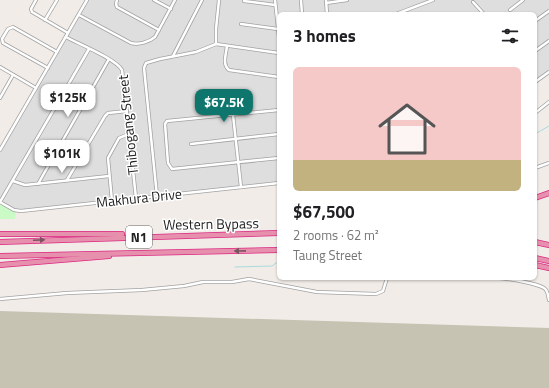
<!DOCTYPE html>
<html lang="en">
<head>
<meta charset="utf-8">
<style>
  :root { --surface:#fff; --page:#f6f6f6; --text:#202124; --muted:#757577; --line:#e0e0e0; --accent:#0f766e }
  body { margin:0; font-family:"Titillium Web",sans-serif; background:var(--page); color:var(--text); height:100vh; display:flex; flex-direction:column; font-size:15px; white-space:nowrap }
  * { box-sizing:border-box; margin:0 }
  p { font-size:13px; color:var(--muted) }
  .icon { flex:none; width:22px; height:22px; fill:none; stroke:currentColor; stroke-width:2; stroke-linecap:round; stroke-linejoin:round }
  .map { position:relative; flex:1; overflow:hidden }
  .panel { position:absolute; left:277px; top:12px; width:260px; height:268px; display:flex; flex-direction:column; background:var(--surface); border-radius:6px; box-shadow:0 1px 3px #0004 }
  .panel>* { flex:none }
  .price { position:absolute; translate:-50% -34px; padding:0 9px; border-radius:8px; background:#fff; color:#222; font-size:13px; line-height:26px; filter:drop-shadow(0 1px 2px #0008) }
  .price::after { content:''; position:absolute; left:50%; top:24px; width:12px; height:9px; margin-left:-6px; background:inherit; clip-path:polygon(0 0,100% 0,50% 100%) }
  .price.active { background:var(--accent); color:#fff }
  ul { padding:0; list-style:none }
  li { display:grid; align-content:center; gap:8px; height:212px; padding:0 16px }
  li+li { border-top:1px solid var(--line) }
  li span { display:grid; place-items:center; height:124px; border-radius:6px; color:#555 }
  li>.icon { margin-inline-start:auto }
  span .icon { width:72px; height:72px; fill:#fffc; stroke-width:1 }
  li b { font-size:17px }
  h2 { display:flex; justify-content:space-between; align-items:center; height:48px; padding:0 16px; font-size:17px }
  .map>svg:first-child { display:block }
  .residential { fill:#dfdede }
  .construction { fill:#c6c3b3 }
  .park { fill:#cafac6 }
  .lines { fill:none; stroke-linecap:round; stroke-linejoin:round }
  .stream { stroke:#a8dade; stroke-width:1 }
  .minor-casing { stroke:#a2a2a2; stroke-width:4 }
  .motorway-casing { stroke:#db2881; stroke-width:6 }
  .minor { stroke:#fff; stroke-width:2.5 }
  .motorway { stroke:#e790ae; stroke-width:4.5 }
  .oneway { fill:#7a5360 }
  .labels { text-anchor:middle; stroke-width:3; stroke-linejoin:round; paint-order:stroke }
  .shield { fill:#fff; stroke:#646464; stroke-width:1 }
  .shield-label { font-size:13px; font-weight:bold; fill:#212121 }
  .street-label { font-size:14px; fill:#212121; stroke:#fff }
</style>
</head>
<body>
<div class="map">
<svg width="549" height="388" viewBox="0 0 549 388">
  <rect width="100%" height="100%" fill="#f1ece7"/>
  <path class="residential" d="M88,0h461v71l-14,10v-67h-256v168l-260,29 -19,-10v-50z"/>
  <path class="construction" d="M0,311l549,17v60h-549z"/>
  <path class="park" d="M0,204l16,8 -1,7h-15z"/>
  <g class="lines">
    <g class="stream">
      <path d="M535,134l14,-8"/>
      <path d="M235,267l37,-1 7,-5"/>
    </g>
    <defs>
      <g id="minor">
        <path d="M36,0l-5,9 1,3 36,21"/>
        <path d="M117,0l-1,4 1,3 42,23"/>
        <path d="M154,0l17,9"/>
        <path d="M275,0l4,37"/>
        <path d="M301,0l1,14"/>
        <path d="M326,0l1,14"/>
        <path d="M244,1l31,4"/>
        <path d="M473,2l11,12"/>
        <path d="M326,3l21,-3"/>
        <path d="M510,10l13,-10"/>
        <path d="M396,14l37,-14"/>
        <path d="M79,15l52,28c8,2 18,-1 24,-6l20,-37"/>
        <path d="M45,20l12,-20"/>
        <path d="M535,21l14,-10"/>
        <path d="M241,24l37,5"/>
        <path d="M66,37c13,7 50,22 56,33l14,128"/>
        <path d="M216,44v-15l3,-29"/>
        <path d="M227,46c-1,9 -5,18 2,24l50,7"/>
        <path d="M89,49l-89,153 14,8 7,1 258,-28"/>
        <path d="M535,51l14,-10"/>
        <path d="M173,56l29,-56"/>
        <path d="M0,67l36,21"/>
        <path d="M48,68l-45,-25 -1,-4 6,-10 5,-2 44,25"/>
        <path d="M535,82l14,-10"/>
        <path d="M0,98l13,-23"/>
        <path d="M279,110l-112,11 -2,3 3,39 4,6 107,-11"/>
        <path d="M535,113l14,-11"/>
        <path d="M233,115l8,72"/>
        <path d="M191,144l88,-10"/>
        <path d="M0,150l87,-150"/>
        <path d="M535,168l14,-5"/>
        <path d="M67,180l38,-64 3,-3 19,-2"/>
        <path d="M13,181l12,4 84,-9"/>
        <path d="M38,184l71,-125"/>
        <path d="M157,196l-13,-128 2,-5 14,-4 36,-7 20,-8 63,9"/>
        <path d="M112,201l-4,-43 11,-20 10,-4"/>
        <path d="M499,278c10,1 37,5 45,10 4,2 4,8 5,12"/>
        <path d="M0,299l67,-6 75,-3 42,-4 19,-4h29l17,-3 68,13 59,2 7,-3 4,-13"/>
      </g>
      <g id="motorway">
        <path d="M535,198l14,-5"/>
        <path d="M0,234h122"/>
        <path d="M0,242l279,-9"/>
        <path d="M535,242l14,3"/>
        <path d="M0,256l279,-6"/>
        <path d="M535,258l14,3"/>
        <path d="M0,265l109,-9"/>
        <path d="M535,265l14,3"/>
      </g>
    </defs>
    <use href="#minor" class="minor-casing"/>
    <use href="#motorway" class="motorway-casing"/>
    <use href="#minor" class="minor"/>
    <use href="#motorway" class="motorway"/>
  </g>
  <defs><path id="oneway-solid" d="M-6-.8H1V-3.2L6.5 0L1 3.2V.8H-6Z"/></defs>
  <g class="oneway">
    <use href="#oneway-solid" transform="translate(39 240) rotate(-2)"/>
    <use href="#oneway-solid" transform="translate(240 251) rotate(179)"/>
  </g>
  <g class="labels">
    <rect class="shield" x="126" y="226" width="26" height="22" rx="3"/>
    <g class="shield-label">
      <text x="139" y="242">N1</text>
    </g>
    <g class="street-label">
      <text transform="translate(128 125) rotate(-96)" y="5">Thibogang Street</text>
      <text transform="translate(139 198) rotate(-6)" y="5">Makhura Drive</text>
      <text transform="translate(211 224) rotate(-1)" y="5">Western Bypass</text>
    </g>
  </g>
</svg>
<b class="price" style="left:68px;top:118px">$125K</b>
<b class="price active" style="left:224px;top:123px">$67.5K</b>
<b class="price" style="left:62px;top:174px">$101K</b>
<section class="panel">
<h2>3 homes<svg class="icon" aria-label="filters" viewBox="0 0 24 24"><path d="M4 7h16M4 17h16"/><circle cx="9" cy="7" r="2"/><circle cx="15" cy="17" r="2"/></svg></h2>
<ul>
<li><span style="background:linear-gradient(#f6c9c9 75%,#c2b280 0)"><svg class="icon" aria-label="home" viewBox="0 0 24 24"><path d="M3 11l9-7 9 7M6 9v11h12V9"/></svg></span><div><b>$67,500</b><p>2 rooms · 62 m²</p><p>Taung Street</p></div></li>
</ul>
</section>
</div>
</body>
</html>
